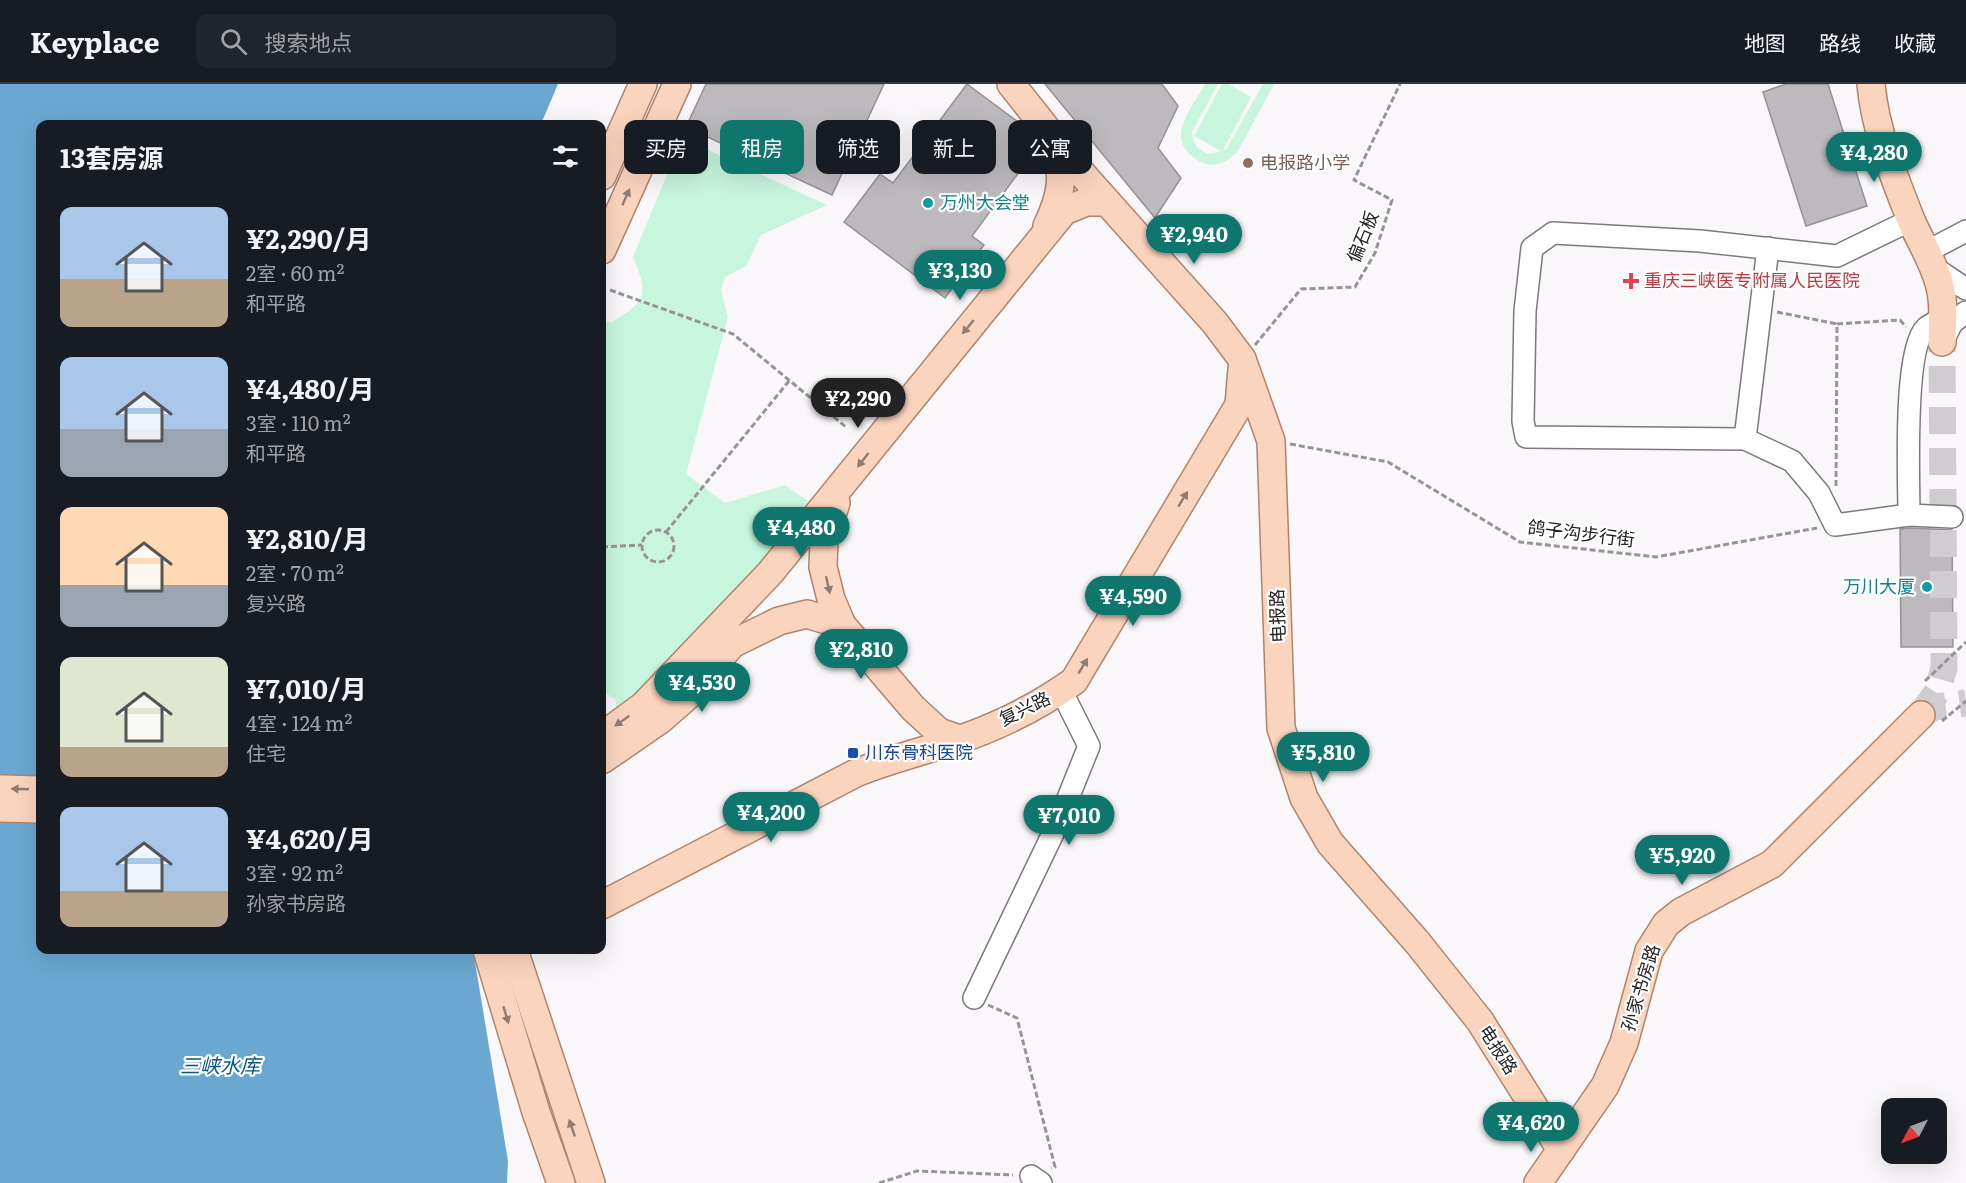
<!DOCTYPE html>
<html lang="zh">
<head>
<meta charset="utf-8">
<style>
  :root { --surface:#171b24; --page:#20242c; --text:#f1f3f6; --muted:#9ea1a6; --line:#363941; --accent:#0f766e }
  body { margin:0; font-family:Literata,"Noto Sans SC",serif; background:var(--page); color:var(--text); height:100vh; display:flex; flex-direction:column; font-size:22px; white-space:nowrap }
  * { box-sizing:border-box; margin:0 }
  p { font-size:20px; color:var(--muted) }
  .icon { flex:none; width:33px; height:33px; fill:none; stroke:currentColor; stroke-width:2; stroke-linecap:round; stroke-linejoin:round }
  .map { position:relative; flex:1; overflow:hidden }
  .side { position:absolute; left:36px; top:36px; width:570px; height:834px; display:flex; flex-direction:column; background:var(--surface); border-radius:12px; box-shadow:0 6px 24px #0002 }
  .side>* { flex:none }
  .top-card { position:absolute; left:624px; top:36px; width:570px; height:54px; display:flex; gap:12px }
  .needle { width:39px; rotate:229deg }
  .fabs { position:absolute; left:1881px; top:1014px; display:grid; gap:12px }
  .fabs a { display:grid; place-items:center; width:66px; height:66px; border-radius:12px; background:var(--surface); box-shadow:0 6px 24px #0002; font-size:30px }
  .price { position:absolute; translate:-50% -51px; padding:0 14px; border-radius:21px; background:var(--accent); color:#fff; font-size:20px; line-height:39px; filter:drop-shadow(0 2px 3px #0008) }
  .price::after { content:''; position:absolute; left:50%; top:36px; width:18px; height:14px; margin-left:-9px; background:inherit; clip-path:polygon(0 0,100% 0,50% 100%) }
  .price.active { background:#222; color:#fff }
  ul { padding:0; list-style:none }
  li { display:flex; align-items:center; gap:18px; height:150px; padding:0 24px }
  li span { display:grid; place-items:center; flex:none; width:168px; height:120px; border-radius:12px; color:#555 }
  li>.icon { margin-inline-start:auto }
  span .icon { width:72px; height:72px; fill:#fffc; stroke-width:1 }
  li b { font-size:26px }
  h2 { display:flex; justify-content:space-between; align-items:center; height:72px; padding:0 24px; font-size:26px }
  .pill { padding:0 21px; border-radius:12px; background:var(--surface); box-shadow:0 6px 24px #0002; font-size:21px; line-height:54px }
  .pill.active { background:var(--accent); color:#fff }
  header { display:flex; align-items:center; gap:36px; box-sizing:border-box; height:84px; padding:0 30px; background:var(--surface); border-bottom:2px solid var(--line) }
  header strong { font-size:28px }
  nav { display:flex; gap:33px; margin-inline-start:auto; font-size:21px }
  .search { width:420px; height:54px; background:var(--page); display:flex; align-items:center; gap:15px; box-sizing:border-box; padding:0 21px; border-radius:12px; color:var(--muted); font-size:22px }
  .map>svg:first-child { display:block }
  .green { fill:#c8f5dd }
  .water { fill:#6aa8d1 }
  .building { fill:#bdbabd; stroke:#959295; stroke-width:1.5 }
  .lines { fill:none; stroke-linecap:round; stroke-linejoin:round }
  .major-tunnel { stroke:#cfcdcf; stroke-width:27; stroke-dasharray:27 14; stroke-linecap:butt }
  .minor-casing { stroke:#7c797c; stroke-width:24 }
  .major-casing { stroke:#af846c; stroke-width:30 }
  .path { stroke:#969496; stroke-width:3; stroke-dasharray:6 3; stroke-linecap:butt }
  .minor { stroke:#fff; stroke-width:21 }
  .major { stroke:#fbd4be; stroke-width:27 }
  .oneway { fill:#907c72 }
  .education-dot { fill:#8d6e63; stroke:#fff; stroke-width:2 }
  .culture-dot { fill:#0f9aa8; stroke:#fff; stroke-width:2 }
  .health-dot { fill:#e0444e; stroke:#fff; stroke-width:2 }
  .transit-dot { fill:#1a4fb4; stroke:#fff; stroke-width:2 }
  .labels { text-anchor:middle; stroke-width:4.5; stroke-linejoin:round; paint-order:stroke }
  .education-label { font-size:18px; fill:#785e54; stroke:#fff; text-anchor:start }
  .culture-label { font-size:18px; fill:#0d838f; stroke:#fff; text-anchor:start }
  .street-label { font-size:18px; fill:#252425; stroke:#fff }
  .health-label { font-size:18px; fill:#be3a42; stroke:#fff; text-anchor:start }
  .transit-label { font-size:18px; fill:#164399; stroke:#fff; text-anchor:start }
  .water-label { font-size:20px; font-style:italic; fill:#05567d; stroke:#fff }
</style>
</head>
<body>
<header>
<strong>Keyplace</strong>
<div class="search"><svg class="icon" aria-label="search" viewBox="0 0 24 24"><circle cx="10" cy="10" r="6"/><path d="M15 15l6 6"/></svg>搜索地点</div>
<nav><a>地图</a><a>路线</a><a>收藏</a></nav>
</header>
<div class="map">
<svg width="1966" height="1099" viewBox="0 0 1966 1099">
  <rect width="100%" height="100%" fill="#faf7fa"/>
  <g class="green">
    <path d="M1205,0h13l-26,48c0,12 7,19 18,22l11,-3 -27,-15 28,-52h6l23,13 -28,53 4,-2 36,-64h11l-36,67c-6,6 -11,11 -20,13 -16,4 -37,-12 -37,-28 0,-17 16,-37 24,-52z"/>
    <path d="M682,54l145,67 -66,30 -15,31 -21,11 -4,13 7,27 -42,157 39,29 60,-18 23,16c-51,71 -124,153 -191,210l-2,-12 -13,-8v-361l3,-8h7c35,-22 37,-26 21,-65z"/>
  </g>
  <path class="water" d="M0,0h558l-17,40h-501v826h433l35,211 -1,22h-507z"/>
  <g class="building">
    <path d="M706,0h178l-52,111 -146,-68z"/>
    <path d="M967,0l58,43 14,18 -67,91 12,9 -39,53 -101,-76 36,-48 13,9z"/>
    <path d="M1045,0h117l16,22 -20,42 23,30 -26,40z"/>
    <path d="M1786,0h42l39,122 -61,20 -43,-134z"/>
    <path d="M1910,444l42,2 1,117h-52l-1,-118z"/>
  </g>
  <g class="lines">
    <g class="major-tunnel">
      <path d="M1921,631l16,-23 7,-24 -2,-326"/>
      <path d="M1921,631l13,-8 32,-4"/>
    </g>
    <defs>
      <g id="minor">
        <path d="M1911,136l-74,36 -137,-15 -147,-8 -21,15 -7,63 -2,110 3,16 219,2 47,22 27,32 16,32 74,-10 43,2"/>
        <path d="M1926,168l40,-21"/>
        <path d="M1933,183l33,22"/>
        <path d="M1943,257l9,-18 14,-11"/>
        <path d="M1745,355l23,-191"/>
        <path d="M1909,431c0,-35 -6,-166 17,-187 4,-4 12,-6 16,-9"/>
        <path d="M974,914l84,-175 31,-77 -28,-56"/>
        <path d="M1031,1092l10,7"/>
      </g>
      <g id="major">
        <path d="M1011,0l73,92 131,147 27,36 29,82 10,287 23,70 26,45 87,99 63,79 81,129"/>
        <path d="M1871,0c4,46 23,93 40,136 9,21 22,41 28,63 6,19 3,39 3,59"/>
        <path d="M602,92l41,-92"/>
        <path d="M1047,142c17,-35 15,-48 10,-85"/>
        <path d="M602,166l75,-166"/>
        <path d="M836,419l-12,36 -1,28 8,32 11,26 71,83 26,24 20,7"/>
        <path d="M602,652l41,-30 127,-133 294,-362 22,-9h21"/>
        <path d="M602,676l58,-40 32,-28 40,-48 47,-23 28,-7 35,11"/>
        <path d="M0,705l40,1"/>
        <path d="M0,724l40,1"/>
        <path d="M602,821l254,-132c34,-14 68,-22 102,-33 41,-14 81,-34 116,-59l165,-276 3,-36"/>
        <path d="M487,866l49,162 25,71"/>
        <path d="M514,866l77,233"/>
        <path d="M1538,1099l67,-97 19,-43 25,-92 17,-27 15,-12 91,-48 149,-149"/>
      </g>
    </defs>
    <use href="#minor" class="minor-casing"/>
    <use href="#major" class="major-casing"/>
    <g class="path">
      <path d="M610,206l123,44 113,93"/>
      <path d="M1777,228l60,12"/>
      <path d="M1255,261l46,-56 54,-2 20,-34 17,-53 -38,-20 46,-96"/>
      <path d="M1290,360l98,18 132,80 136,15 161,-29"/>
      <path d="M1836,402l1,-162 63,-4 6,7"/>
      <circle cx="658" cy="462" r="16"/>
      <path d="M666,448l123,-151"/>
      <path d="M602,463l40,-2"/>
      <path d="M1925,597l41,-39"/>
      <path d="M1942,637l24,-20"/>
      <path d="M988,921l29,13 38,149 -4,1"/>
      <path d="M879,1099l38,-12 96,4"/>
    </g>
    <use href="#minor" class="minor"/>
    <use href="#major" class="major"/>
  </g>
  <defs><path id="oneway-solid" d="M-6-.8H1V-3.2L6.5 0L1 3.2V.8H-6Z" transform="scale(1.5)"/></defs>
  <g class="oneway">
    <use href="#oneway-solid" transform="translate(626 113) rotate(-66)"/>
    <use href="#oneway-solid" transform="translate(968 243) rotate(129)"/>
    <use href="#oneway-solid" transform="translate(863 376) rotate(128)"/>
    <use href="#oneway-solid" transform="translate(1183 415) rotate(-59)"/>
    <use href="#oneway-solid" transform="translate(828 501) rotate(77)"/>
    <use href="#oneway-solid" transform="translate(1083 582) rotate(-59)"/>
    <use href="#oneway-solid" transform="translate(622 637) rotate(145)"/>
    <use href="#oneway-solid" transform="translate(20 705) rotate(-178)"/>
    <use href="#oneway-solid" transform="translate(506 931) rotate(73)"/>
    <use href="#oneway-solid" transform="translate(572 1044) rotate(-109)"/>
  </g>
  <circle class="education-dot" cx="1248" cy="79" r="6"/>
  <g class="culture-dot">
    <circle cx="928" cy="119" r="6"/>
    <circle cx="1927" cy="503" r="6"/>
  </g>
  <path class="health-dot" d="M1628 188h6v6h6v6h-6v6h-6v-6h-6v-6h6z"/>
  <rect class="transit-dot" x="847" y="663" width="12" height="12" rx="3"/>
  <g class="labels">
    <g class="education-label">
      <text x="1260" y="85">电报路小学</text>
    </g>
    <g class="culture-label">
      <text x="940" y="125">万州大会堂</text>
      <text x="1915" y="509" text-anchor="end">万川大厦</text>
    </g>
    <g class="street-label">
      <text transform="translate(1363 153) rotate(-68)" y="6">偏石板</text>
      <text transform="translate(1581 450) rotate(7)" y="6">鸽子沟步行街</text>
      <text transform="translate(1278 532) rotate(-92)" y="6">电报路</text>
      <text transform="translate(1025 625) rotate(-26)" y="6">复兴路</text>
      <text transform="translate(1641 904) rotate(-73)" y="6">孙家书房路</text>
      <text transform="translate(1498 966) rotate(57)" y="6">电报路</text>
    </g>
    <g class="health-label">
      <text x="1644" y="203">重庆三峡医专附属人民医院</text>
    </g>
    <g class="transit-label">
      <text x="865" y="675">川东骨科医院</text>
    </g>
    <g class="water-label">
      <text x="220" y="989">三峡水库</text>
    </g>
  </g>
</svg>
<div class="fabs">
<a><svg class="needle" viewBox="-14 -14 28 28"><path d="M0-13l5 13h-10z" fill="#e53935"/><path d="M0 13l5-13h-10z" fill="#9ea1a6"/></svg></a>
</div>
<b class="price" style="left:1874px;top:99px">¥4,280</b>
<b class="price" style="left:1194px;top:181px">¥2,940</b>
<b class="price" style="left:960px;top:217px">¥3,130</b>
<b class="price active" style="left:858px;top:345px">¥2,290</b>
<b class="price" style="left:801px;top:474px">¥4,480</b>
<b class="price" style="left:1133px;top:543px">¥4,590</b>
<b class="price" style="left:861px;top:596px">¥2,810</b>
<b class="price" style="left:702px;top:629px">¥4,530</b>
<b class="price" style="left:1323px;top:699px">¥5,810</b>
<b class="price" style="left:771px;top:759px">¥4,200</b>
<b class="price" style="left:1069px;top:762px">¥7,010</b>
<b class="price" style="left:1682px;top:802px">¥5,920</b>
<b class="price" style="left:1531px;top:1069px">¥4,620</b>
<div class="top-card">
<a class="pill">买房</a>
<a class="pill active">租房</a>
<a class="pill">筛选</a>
<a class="pill">新上</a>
<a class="pill">公寓</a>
</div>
<section class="side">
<h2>13套房源<svg class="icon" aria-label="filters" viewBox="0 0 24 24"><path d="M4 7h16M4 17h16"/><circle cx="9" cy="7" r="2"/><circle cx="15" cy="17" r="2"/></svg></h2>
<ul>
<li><span style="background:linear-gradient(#a9c7e8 60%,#b9a48a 0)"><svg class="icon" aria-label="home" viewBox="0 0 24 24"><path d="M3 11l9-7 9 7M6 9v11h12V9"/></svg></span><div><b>¥2,290/月</b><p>2室 · 60 m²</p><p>和平路</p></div></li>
<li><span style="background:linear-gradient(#a9c7e8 60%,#9aa5b1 0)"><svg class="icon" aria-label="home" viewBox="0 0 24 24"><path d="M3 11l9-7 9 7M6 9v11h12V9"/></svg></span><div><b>¥4,480/月</b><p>3室 · 110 m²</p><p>和平路</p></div></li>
<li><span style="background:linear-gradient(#ffd9b3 65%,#9aa5b1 0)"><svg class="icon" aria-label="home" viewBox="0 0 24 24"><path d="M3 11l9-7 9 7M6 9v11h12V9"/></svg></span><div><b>¥2,810/月</b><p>2室 · 70 m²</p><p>复兴路</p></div></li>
<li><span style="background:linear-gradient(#dfe7d0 75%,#b9a48a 0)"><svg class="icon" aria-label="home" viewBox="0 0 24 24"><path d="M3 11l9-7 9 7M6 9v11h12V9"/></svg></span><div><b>¥7,010/月</b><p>4室 · 124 m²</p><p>住宅</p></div></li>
<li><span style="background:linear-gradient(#a9c7e8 70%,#b9a48a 0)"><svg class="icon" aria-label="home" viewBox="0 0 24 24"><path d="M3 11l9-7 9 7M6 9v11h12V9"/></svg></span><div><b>¥4,620/月</b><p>3室 · 92 m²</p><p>孙家书房路</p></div></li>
</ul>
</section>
</div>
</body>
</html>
